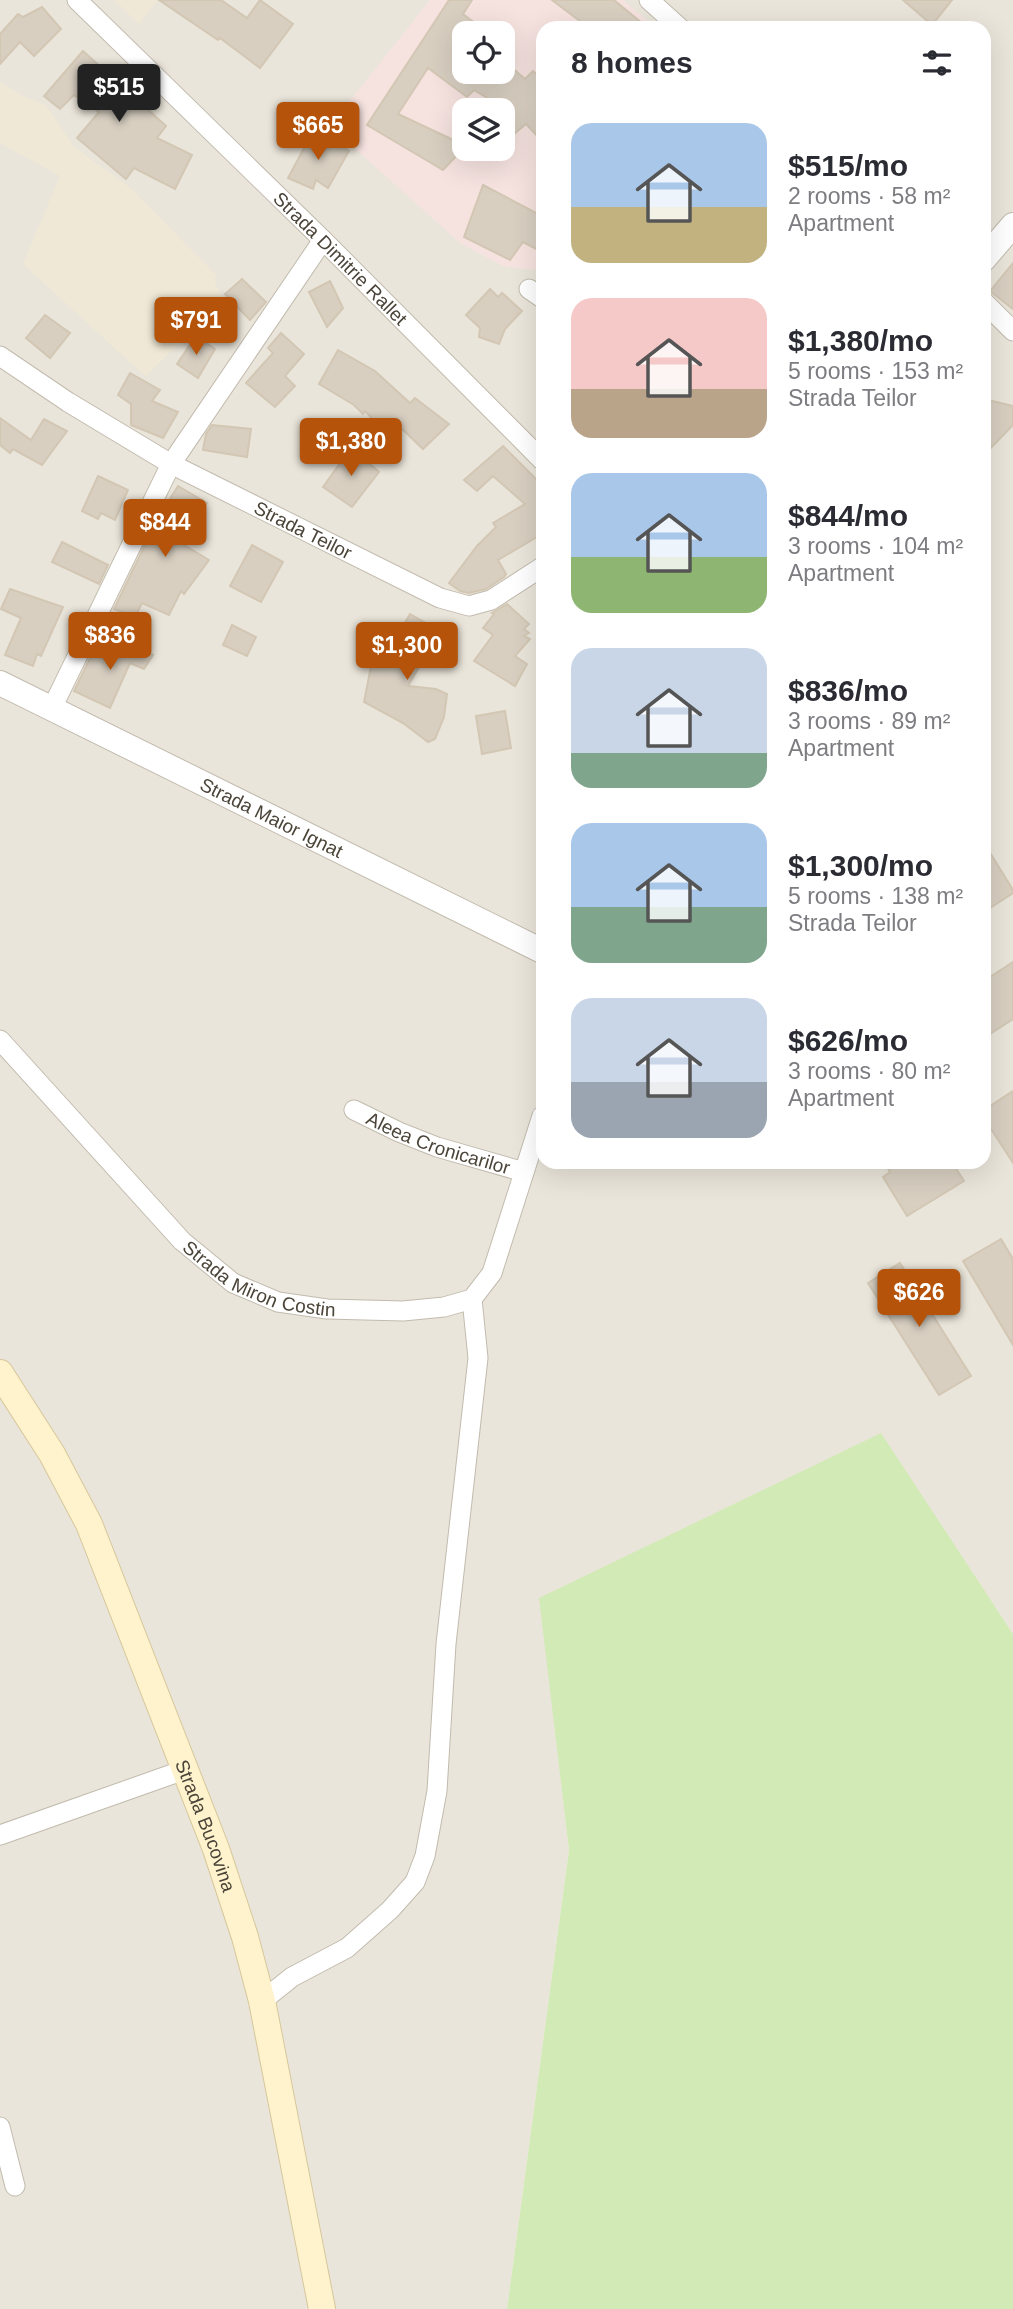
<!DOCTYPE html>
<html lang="en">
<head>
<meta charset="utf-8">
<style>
  :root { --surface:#fff; --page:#f2f2f3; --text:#2b2b33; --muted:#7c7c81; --accent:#b45309 }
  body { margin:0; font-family:Helvetica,sans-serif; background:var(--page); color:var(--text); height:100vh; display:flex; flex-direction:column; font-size:26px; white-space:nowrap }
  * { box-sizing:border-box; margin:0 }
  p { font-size:23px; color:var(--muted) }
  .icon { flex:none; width:38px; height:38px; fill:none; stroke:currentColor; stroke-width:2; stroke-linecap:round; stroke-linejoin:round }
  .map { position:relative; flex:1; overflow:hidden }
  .drawer { position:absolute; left:536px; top:21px; width:455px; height:1148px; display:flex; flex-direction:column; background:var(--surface); border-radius:21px; box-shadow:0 7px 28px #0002 }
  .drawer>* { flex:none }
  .controls { position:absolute; left:452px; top:21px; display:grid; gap:14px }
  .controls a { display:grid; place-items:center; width:63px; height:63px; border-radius:14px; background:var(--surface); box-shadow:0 7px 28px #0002; font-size:35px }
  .price { position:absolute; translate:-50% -60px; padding:0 16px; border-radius:7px; background:var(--accent); color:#fff; font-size:23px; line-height:46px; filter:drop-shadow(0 2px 4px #0008) }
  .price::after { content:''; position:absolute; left:50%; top:42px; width:21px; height:16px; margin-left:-10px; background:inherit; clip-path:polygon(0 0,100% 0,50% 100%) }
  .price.current { background:#222; color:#fff }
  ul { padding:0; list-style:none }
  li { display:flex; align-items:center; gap:21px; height:175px; padding:0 35px }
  li span { display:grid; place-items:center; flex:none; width:196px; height:140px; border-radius:21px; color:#555 }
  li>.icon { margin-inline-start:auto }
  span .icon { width:84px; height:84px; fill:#fffc; stroke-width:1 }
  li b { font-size:30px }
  h2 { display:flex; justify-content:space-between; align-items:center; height:84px; padding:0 35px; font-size:30px }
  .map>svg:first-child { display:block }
  .residential { fill:#eae5da; fill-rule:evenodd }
  .education { fill:#efe8d6 }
  .medical { fill:#f6e3e0; fill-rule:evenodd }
  .green { fill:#d2eab5 }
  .building { fill:#d8cfc1; stroke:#d3c7b4; stroke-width:2 }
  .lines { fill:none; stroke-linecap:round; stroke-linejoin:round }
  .minor-casing { stroke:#c2bbae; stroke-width:21 }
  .tertiary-casing { stroke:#c2bbae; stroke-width:26 }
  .secondary-casing { stroke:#d6c79b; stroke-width:28 }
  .minor { stroke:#fff; stroke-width:19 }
  .tertiary { stroke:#fff; stroke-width:24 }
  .secondary { stroke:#fff3cd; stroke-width:26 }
  .labels { text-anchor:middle; stroke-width:6; stroke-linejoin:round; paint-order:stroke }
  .street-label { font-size:19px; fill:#4b4439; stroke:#fff }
</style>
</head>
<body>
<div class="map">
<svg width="1013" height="2309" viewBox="0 0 1013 2309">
  <rect width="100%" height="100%" fill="#f6f3ec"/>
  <path class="residential" d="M0,0h1013v1634l-133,-200 -340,164 29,252 -62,459h-507zM542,28h442v1134h-442zM464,33h38v39h-38zM464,110h38v39h-38z"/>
  <g class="education">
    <path d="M114,0h44l-19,24z"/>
    <path d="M0,82l23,14 23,9 28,42 58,42 84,86 -1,8 8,15 -6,11 -72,67 -122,-112 37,-88 -60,-33z"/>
  </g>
  <path class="medical" d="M430,0h193l33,28h-114v243l-39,-5 -43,-23 -130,-117zM464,33h38v39h-38zM464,110h38v39h-38z"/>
  <path class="green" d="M881,1433l132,201v675h-506l62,-459 -30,-252z"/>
  <g class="building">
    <path d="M159,0h62l26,18 13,-18 33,24 -33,44 -40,-30 -2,2z"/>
    <path d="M449,0h23l-9,14 25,19h-24v39h38v-13l23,20 8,-8 9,8v62l-16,-17 -12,10 -12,-8v-16h-5l2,-5 -25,-15 -7,7 -39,-29 -30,46 66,31v3l-21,22 -76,-45z"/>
    <path d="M552,0h62l34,28h-59z"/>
    <path d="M903,0h49l-20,25z"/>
    <path d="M42,7l19,22 -27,27 -14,-14 -20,22v-30l18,-20 5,3z"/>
    <path d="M83,51l83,75 -9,12 35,17 -17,34 -41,-21 -8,11 -49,-41 22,-26 -25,-17 -14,14 -16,-13z"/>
    <path d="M313,131l36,20 -21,37 -12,-8 -3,9 -25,-11z"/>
    <path d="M483,185l59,31v36l-19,-10 -13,18 -46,-23z"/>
    <path d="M1013,263v46l-23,-18z"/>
    <path d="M242,279l24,23 -16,18 -25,-26z"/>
    <path d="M330,281l13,27 -16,19 -18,-35z"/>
    <path d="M490,289l8,8 4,-4 20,18 -17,18 -6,15 -20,-7 1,-9 -14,-13z"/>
    <path d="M45,315l25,18 -20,25 -24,-20z"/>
    <path d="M281,333l23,21 -19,22 10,10 -20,21 -29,-24 27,-30 -5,-5z"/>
    <path d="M196,336l19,13 -17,29 -21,-14z"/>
    <path d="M338,350l37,21 35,32 5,-5 34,26 -26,25 -24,-23 -7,7 -8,-7 -2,3 -17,-18 -2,3 -9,-9 -35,-21z"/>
    <path d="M130,373l30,17 -8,11 26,11 -15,26 -32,-13v-21l-13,-9z"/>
    <path d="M984,399l29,7v19l-29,30z"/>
    <path d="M0,418l31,22 13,-21 23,12 -25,34 -29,-16 -3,4 -10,-8z"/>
    <path d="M212,425l39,4 -4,28 -44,-7 3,-16z"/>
    <path d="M503,446l39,39v49l-44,26 8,14 -2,3 -18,12 -17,4 -9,-2 -11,-8 28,-37 19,-19 -3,-4 32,-19 -32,-28 -16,15 -13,-11z"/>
    <path d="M351,448l28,24 -27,35 -29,-20z"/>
    <path d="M98,476l30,14 -13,30 -14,-7 -3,6 -16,-8z"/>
    <path d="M178,486l29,17 -26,40 28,17 -25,34 -3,-3 -12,24 -27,-12 -7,14 -21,-8 44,-91z"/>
    <path d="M62,542l46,23 -9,19 -47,-22z"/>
    <path d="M252,545l31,17 -22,40 -31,-16z"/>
    <path d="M10,589l53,18 -22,49 -4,-2 -4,12 -28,-11 16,-37 -20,-9z"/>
    <path d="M507,604l22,20 -5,5 5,4 -5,3 6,3 -15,17 12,8 -12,22 -41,-25 19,-26 -10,-7 11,-14 -2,-1z"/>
    <path d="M410,614l30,17 -32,55 28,3 11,5 -3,23 -9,22 -7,3 -25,-19 -39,-21 9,-46 12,2z"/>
    <path d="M232,625l24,12 -9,19 -24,-11z"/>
    <path d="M120,639l33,16 -9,14 -14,-6 -20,45 -36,-17 20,-41 16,8z"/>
    <path d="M505,711l6,37 -29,6 -6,-38z"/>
    <path d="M984,843l29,47v3l-29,19z"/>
    <path d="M1013,962v57l-29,19v-57z"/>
    <path d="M1013,1091v72l-29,-45v-8z"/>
    <path d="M884,1162h68l12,19 -57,35 -24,-39 7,-5z"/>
    <path d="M1001,1239l12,20v86l-50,-84z"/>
    <path d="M900,1263l71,113 -32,19 -71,-112z"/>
  </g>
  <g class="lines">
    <defs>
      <g id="minor">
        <path id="s1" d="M77,0l246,240 219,220"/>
        <path d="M649,0l31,28"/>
        <path d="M529,289l13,9"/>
        <path d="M984,302l29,29"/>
        <path id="s2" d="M0,356l68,46 103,62 269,134 29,8 22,-6 51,-33"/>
        <path d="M52,708l119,-244 152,-224"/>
        <path id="s3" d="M0,1040l182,201 51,42 45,19 49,7 76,2 41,-4 28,-8 20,-26 50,-157"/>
        <path id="s4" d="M354,1110l45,22 38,15 87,25"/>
        <path d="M0,1835l184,-65"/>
        <path d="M262,2001l30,-24 55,-29 43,-38 25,-28 10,-26 12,-65 9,-147 32,-286 -6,-59"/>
        <path d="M0,2127l15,59"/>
      </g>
      <g id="tertiary">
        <path d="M984,259l29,-34"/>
        <path id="s5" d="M0,683l542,268"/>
      </g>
      <g id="secondary">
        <path id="s6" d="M0,1373l52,81 37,70 127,325 29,88 17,64 60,308"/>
      </g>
    </defs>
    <use href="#minor" class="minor-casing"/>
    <use href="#tertiary" class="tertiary-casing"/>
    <use href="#secondary" class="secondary-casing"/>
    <use href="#minor" class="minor"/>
    <use href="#tertiary" class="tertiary"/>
    <use href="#secondary" class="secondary"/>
  </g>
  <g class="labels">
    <g class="street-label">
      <text dy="7" stroke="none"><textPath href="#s1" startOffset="369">Strada Dimitrie Rallet</textPath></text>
      <text dy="7" stroke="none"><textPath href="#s2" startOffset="350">Strada Teilor</textPath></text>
      <text dy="7" stroke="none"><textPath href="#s5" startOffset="303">Strada Maior Ignat</textPath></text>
      <text dy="7" stroke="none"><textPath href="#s4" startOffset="91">Aleea Cronicarilor</textPath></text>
      <text dy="7" stroke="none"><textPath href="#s3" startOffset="360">Strada Miron Costin</textPath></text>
      <text dy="7" stroke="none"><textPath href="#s6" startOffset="499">Strada Bucovina</textPath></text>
    </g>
  </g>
</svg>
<div class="controls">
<a><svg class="icon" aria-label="locate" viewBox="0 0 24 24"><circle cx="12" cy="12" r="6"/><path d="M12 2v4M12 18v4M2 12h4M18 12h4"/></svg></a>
<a><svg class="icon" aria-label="layers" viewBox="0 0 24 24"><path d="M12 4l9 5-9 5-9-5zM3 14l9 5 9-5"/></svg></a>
</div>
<b class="price current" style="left:119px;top:124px">$515</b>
<b class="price" style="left:318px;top:162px">$665</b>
<b class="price" style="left:196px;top:357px">$791</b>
<b class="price" style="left:351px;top:478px">$1,380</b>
<b class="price" style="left:165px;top:559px">$844</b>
<b class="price" style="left:110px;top:672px">$836</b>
<b class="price" style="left:407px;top:682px">$1,300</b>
<b class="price" style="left:919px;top:1329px">$626</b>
<section class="drawer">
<h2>8 homes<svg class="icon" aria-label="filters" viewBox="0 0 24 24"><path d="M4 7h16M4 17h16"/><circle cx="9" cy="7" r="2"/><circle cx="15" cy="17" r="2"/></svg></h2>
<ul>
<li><span style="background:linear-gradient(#a9c7e8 60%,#c2b280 0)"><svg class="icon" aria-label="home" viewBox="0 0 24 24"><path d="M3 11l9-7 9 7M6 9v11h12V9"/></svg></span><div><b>$515/mo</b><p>2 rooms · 58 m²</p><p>Apartment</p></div></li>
<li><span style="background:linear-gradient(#f6c9c9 65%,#b9a48a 0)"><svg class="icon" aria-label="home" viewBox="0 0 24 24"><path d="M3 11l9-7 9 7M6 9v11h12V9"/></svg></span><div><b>$1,380/mo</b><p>5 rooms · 153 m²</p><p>Strada Teilor</p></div></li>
<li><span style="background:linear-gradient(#a9c7e8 60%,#8fb573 0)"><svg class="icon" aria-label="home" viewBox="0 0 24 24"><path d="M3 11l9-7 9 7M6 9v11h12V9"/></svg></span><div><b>$844/mo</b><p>3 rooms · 104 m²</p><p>Apartment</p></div></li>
<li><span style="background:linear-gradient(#c9d6e8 75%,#7fa58c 0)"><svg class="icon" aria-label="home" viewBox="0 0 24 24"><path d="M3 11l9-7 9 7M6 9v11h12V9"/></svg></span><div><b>$836/mo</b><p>3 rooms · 89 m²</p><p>Apartment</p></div></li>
<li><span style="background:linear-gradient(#a9c7e8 60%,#7fa58c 0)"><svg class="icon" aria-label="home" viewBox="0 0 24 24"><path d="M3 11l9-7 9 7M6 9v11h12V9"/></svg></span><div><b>$1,300/mo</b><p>5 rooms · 138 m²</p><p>Strada Teilor</p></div></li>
<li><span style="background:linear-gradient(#c9d6e8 60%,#9aa5b1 0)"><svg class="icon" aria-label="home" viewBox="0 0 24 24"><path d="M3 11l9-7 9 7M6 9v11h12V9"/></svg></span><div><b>$626/mo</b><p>3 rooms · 80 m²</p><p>Apartment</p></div></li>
</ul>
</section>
</div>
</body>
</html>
